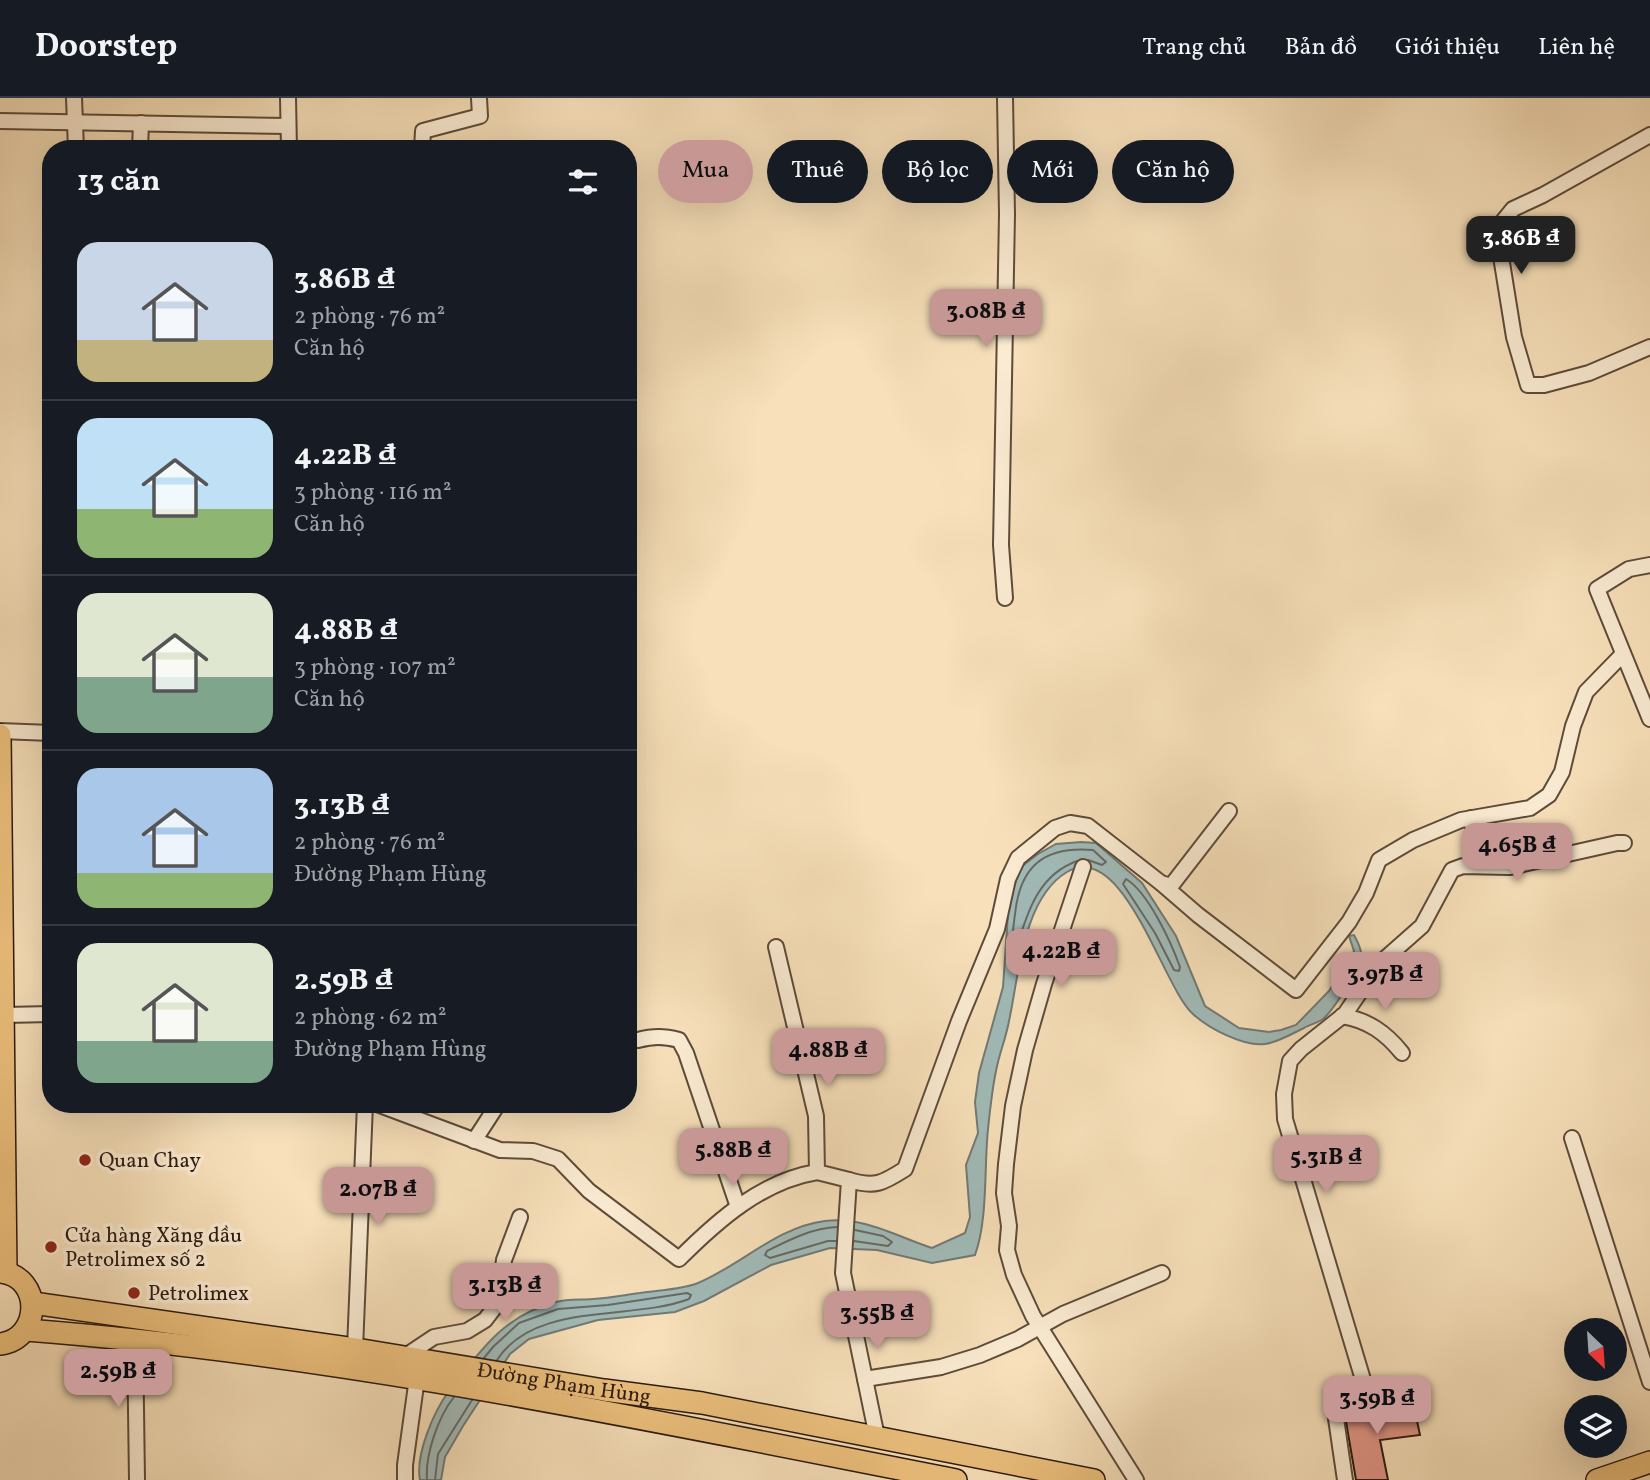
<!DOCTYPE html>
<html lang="vi">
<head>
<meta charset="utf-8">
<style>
  :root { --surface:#171b24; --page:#242831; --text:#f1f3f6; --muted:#9ea1a6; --line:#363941; --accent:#c59692 }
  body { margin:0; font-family:Vollkorn,serif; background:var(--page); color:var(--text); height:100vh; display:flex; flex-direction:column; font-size:26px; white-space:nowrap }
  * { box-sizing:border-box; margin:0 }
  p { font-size:23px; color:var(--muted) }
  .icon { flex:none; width:38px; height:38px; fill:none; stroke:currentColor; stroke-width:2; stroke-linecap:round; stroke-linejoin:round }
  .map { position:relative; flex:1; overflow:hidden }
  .drawer { position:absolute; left:42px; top:42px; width:595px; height:973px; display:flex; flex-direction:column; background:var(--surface); border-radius:28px; box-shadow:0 7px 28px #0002 }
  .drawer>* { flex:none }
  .banner { position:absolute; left:658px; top:42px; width:665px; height:63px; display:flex; gap:14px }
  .needle { width:46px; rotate:155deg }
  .fabs { position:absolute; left:1564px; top:1220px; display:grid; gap:14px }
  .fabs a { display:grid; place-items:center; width:63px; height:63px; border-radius:50%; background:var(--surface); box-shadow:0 7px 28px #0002; font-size:35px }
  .price { position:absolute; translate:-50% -60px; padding:0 16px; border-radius:14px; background:var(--accent); color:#111; font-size:23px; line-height:46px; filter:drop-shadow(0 2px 4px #0008) }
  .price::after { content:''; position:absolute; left:50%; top:42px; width:21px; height:16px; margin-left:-10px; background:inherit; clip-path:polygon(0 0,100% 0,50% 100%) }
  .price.current { background:#222; color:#fff }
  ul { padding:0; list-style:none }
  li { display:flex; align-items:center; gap:21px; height:175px; padding:0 35px }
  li+li { border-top:2px solid var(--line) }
  li span { display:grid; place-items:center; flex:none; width:196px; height:140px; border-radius:21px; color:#555 }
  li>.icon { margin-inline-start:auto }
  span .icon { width:84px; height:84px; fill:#fffc; stroke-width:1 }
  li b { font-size:30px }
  h2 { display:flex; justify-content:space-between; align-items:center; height:84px; padding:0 35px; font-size:30px }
  .pill { padding:0 24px; border-radius:32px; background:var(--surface); box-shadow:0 7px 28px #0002; font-size:24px; line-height:63px }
  .pill.current { background:var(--accent); color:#111 }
  header { display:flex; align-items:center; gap:42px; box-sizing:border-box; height:98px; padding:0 35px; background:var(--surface); border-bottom:2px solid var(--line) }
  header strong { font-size:33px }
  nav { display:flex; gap:38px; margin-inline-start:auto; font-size:24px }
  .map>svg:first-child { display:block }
  .water { fill:#a1bbb9; stroke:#727a75; stroke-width:2 }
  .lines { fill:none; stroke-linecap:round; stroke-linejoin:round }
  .shore { stroke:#666a64; stroke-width:2 }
  .building { fill:#e09486; stroke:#2b1910; stroke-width:2 }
  .minor-casing { stroke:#5e4b3a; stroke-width:18 }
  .primary-casing { stroke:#2b1910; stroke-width:24 }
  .minor { stroke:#faebd2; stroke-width:14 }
  .primary { stroke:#ecc07d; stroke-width:21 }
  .poi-dot { fill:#8f2418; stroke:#faebd2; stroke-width:2.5 }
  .labels { text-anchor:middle; stroke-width:7; stroke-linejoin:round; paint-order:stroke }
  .poi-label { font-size:21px; fill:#2b1910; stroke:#faebd2; text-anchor:start }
  .street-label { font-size:21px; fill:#2b1910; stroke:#faebd2 }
</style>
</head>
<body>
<header>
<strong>Doorstep</strong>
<nav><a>Trang chủ</a><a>Bản đồ</a><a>Giới thiệu</a><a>Liên hệ</a></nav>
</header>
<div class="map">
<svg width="1650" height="1382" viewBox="0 0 1650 1382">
  <rect width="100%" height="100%" fill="#f7e0ba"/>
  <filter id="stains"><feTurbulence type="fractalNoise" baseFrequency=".00286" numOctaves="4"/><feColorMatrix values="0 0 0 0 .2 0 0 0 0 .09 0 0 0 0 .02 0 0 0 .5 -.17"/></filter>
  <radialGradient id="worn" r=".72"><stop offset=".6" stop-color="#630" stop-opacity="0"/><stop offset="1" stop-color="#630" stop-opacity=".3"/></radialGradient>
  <path class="water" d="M1081,744l15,1 46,40 34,53 29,70 34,22 30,4 12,-2 15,-5 33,-34 25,-40 -5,-15 5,-1c6,11 10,20 5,32 -9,14 -23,41 -36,52 -6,4 -14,6 -19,9 -13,6 -25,14 -39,16 -21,3 -57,-16 -72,-30 -30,-26 -69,-175 -126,-142 -44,26 -48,103 -58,149 -3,17 -10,33 -13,50 -4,19 -6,39 -8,58 -4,38 0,91 -13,126l-43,8 -55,-13 -47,-2 -59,17 -67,36 -29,11 -77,8 -69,19 -19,15 -47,72 -18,31 -4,23h-21c-5,-25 14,-69 29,-89 31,-40 55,-76 107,-89 12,-3 25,-2 37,-3 16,-1 32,-4 47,-6 18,-3 41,-3 58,-10 43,-18 79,-56 127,-62 38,-5 73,16 107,27l33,-15 5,-16 -4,-52 12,-32 -3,-31 4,-29 24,-86 6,-87 12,-33 17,-13 18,-10z"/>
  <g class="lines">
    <g class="shore">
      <path d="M1077,763c-36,13 -48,46 -58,79l-6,1c-1,-8 1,-18 2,-27 5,-48 29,-68 78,-64l13,12 -4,3 -14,-5"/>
      <path d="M1126,781c22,13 45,63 54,88l-1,4 -5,-1 -19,-37 -32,-49z"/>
      <path d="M836,1143h-8l-58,17 -5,-3 2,-4c22,-11 45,-23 70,-24"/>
      <path d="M854,1143l34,5 4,-4 -9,-6 -28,-6"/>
      <path d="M484,1260l9,-11 26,-24 39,-14 50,-4 79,-12 4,2 -2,4c-57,22 -154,2 -192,61"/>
      <path d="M427,1382c-2,-25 11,-63 27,-83"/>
      <path d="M435,1382l3,-26 34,-54"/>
    </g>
  </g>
  <path class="building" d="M1413,1304l7,33 -40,5 8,40h-32l-12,-70z"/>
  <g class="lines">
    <defs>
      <g id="minor">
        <path d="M74,0l2,51"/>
        <path d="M288,0l1,51"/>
        <path d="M1005,0l2,116 -6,331 4,53"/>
        <path d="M0,23l288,5"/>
        <path d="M1650,37l-107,60 -30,14 -13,16 -2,13 16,99 14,48h16l45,-12 61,-26"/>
        <path d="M140,51l1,-26"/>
        <path d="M422,51l1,-18 57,-15 -1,-18"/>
        <path d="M1650,467l-21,4 -32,20 53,130"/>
        <path d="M0,633l51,2"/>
        <path d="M1471,720l10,48"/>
        <path d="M1083,769l-39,117 -19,66 -12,56 -7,58 -2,29 5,33 -2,24 7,25 19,41 103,164"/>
        <path d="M1161,785l37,32 98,75 53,-68 17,-29 13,-33 34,-20 48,-20 69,-12 19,-13 13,-23 11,-46 13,-34 37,-38"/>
        <path d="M776,849l40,169 1,56 32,8 -6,93 34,164"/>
        <path d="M5,917l46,-1"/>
        <path d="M1342,918c26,4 44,17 60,37"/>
        <path d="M638,942c15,-4 26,-4 41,0l7,13 52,154"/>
        <path d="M377,1006l123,46 33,1 25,8 31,32 90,68c39,-39 83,-78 138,-87"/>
        <path d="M1572,1040l78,244"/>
        <path d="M474,1043l24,-37"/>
        <path d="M849,1082c26,8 34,3 56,-11l54,-148 38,-92 11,-50 10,-21 37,-30 15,-5 18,3 73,57 10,3 58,-75"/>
        <path d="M135,1240l2,142"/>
        <path d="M355,1251l10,-245"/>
        <path d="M404,1259l30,-20 33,-6 18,-11 13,-17 6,-43 16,-43"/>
        <path d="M865,1281l76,-12 39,-12 38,-16 45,-25 99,-41"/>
        <path d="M405,1382v-15l12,-87"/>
        <path d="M1345,1382l-12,-82 34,-5 -82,-274 -1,-25 6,-33 11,-12 44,-35 34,-50 43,-38 30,-56 11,-4 47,1 107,-24h7"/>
      </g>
      <g id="primary">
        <path d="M0,637l6,537"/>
        <path d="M0,1174c43,4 42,67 0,72"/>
        <path id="s1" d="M33,1205l322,46 249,41 98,13 392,77"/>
        <path d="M26,1232c314,24 622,90 930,150"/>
        <path d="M1597,1382l53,-18"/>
      </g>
    </defs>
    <use href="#minor" class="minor-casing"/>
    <use href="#primary" class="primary-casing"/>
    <use href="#minor" class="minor"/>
    <use href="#primary" class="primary"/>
  </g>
  <g class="poi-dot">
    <circle cx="85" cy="1062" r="7"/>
    <circle cx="51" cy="1149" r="7"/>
    <circle cx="134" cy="1195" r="7"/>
  </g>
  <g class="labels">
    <g class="poi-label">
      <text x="99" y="1069">Quan Chay</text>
      <text x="65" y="1144">Cửa hàng Xăng dầu<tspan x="65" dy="24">Petrolimex số 2</tspan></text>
      <text x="148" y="1202">Petrolimex</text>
    </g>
    <g class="street-label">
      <text dy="7" stroke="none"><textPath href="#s1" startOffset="537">Đường Phạm Hùng</textPath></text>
    </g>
  </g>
  <rect width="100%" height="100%" filter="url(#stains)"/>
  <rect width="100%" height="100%" fill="url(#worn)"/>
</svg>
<div class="fabs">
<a><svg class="needle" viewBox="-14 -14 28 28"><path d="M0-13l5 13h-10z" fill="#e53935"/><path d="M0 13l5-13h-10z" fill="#9ea1a6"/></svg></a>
<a><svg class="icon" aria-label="layers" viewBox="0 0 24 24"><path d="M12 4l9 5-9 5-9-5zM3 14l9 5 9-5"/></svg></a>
</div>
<b class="price current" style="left:1521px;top:178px">3.86B ₫</b>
<b class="price" style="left:986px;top:251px">3.08B ₫</b>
<b class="price" style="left:1517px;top:785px">4.65B ₫</b>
<b class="price" style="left:1061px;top:891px">4.22B ₫</b>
<b class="price" style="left:1385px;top:914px">3.97B ₫</b>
<b class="price" style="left:828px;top:990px">4.88B ₫</b>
<b class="price" style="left:733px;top:1090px">5.88B ₫</b>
<b class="price" style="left:1326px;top:1097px">5.31B ₫</b>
<b class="price" style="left:378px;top:1129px">2.07B ₫</b>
<b class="price" style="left:505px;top:1225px">3.13B ₫</b>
<b class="price" style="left:877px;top:1253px">3.55B ₫</b>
<b class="price" style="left:118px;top:1311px">2.59B ₫</b>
<b class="price" style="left:1377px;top:1338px">3.59B ₫</b>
<div class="banner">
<a class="pill current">Mua</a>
<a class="pill">Thuê</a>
<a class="pill">Bộ lọc</a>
<a class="pill">Mới</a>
<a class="pill">Căn hộ</a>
</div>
<section class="drawer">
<h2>13 căn<svg class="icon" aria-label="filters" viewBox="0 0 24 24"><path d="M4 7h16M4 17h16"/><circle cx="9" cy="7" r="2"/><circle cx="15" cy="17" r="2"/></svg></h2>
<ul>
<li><span style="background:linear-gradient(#c9d6e8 70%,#c2b280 0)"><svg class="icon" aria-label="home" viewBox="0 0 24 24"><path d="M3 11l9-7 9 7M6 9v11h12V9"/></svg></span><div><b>3.86B ₫</b><p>2 phòng · 76 m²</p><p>Căn hộ</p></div></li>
<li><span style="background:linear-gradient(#bfe0f5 65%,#8fb573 0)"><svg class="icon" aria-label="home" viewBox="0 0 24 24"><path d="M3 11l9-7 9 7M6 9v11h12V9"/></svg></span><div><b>4.22B ₫</b><p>3 phòng · 116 m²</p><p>Căn hộ</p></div></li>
<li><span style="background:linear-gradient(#dfe7d0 60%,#7fa58c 0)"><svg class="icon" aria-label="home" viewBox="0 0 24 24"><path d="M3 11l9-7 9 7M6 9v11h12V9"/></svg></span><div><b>4.88B ₫</b><p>3 phòng · 107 m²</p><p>Căn hộ</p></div></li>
<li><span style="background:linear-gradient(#a9c7e8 75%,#8fb573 0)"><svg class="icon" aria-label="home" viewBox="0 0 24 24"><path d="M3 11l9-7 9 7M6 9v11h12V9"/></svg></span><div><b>3.13B ₫</b><p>2 phòng · 76 m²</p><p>Đường Phạm Hùng</p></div></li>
<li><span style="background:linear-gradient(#dfe7d0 70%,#7fa58c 0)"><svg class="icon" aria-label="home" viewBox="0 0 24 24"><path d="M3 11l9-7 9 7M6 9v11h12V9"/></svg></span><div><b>2.59B ₫</b><p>2 phòng · 62 m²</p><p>Đường Phạm Hùng</p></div></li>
</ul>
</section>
</div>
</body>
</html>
